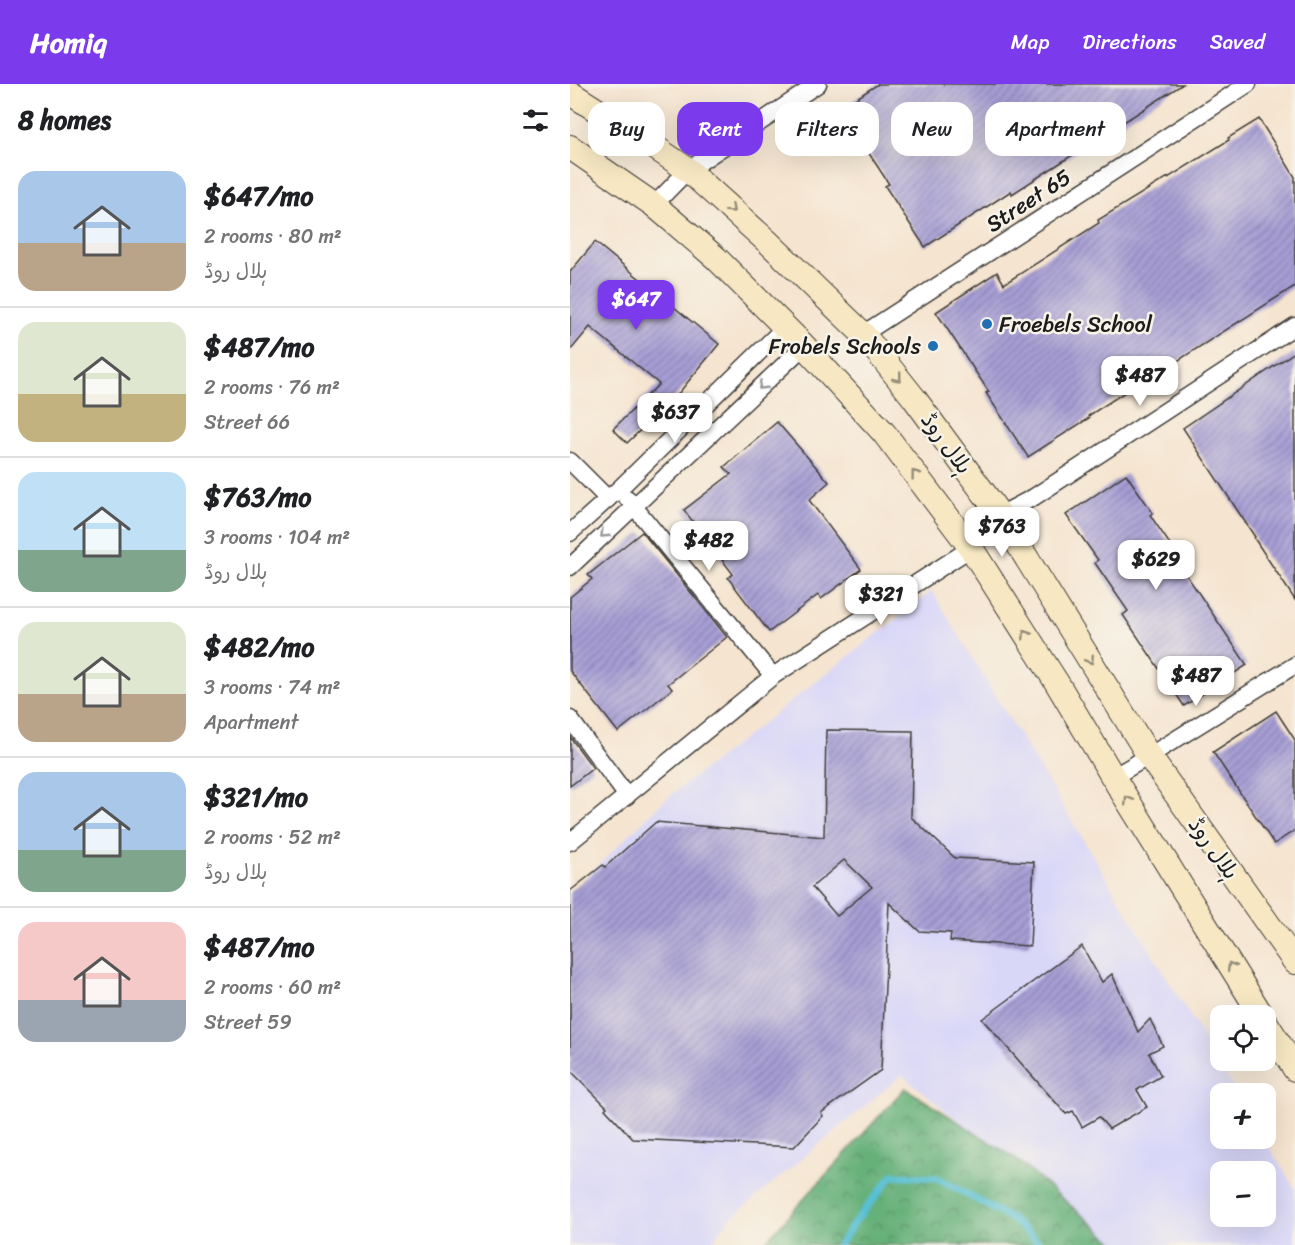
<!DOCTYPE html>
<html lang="en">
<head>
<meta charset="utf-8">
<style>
  :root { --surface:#fff; --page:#f2f2f2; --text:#202124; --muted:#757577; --line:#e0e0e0; --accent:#7c3aed }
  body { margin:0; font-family:Sriracha,"Playpen Sans Arabic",sans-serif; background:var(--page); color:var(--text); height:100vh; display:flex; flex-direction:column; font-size:22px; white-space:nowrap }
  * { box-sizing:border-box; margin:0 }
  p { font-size:20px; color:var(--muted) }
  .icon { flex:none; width:33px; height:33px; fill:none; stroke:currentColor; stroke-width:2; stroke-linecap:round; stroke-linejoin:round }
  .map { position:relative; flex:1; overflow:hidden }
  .side { display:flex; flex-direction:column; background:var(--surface); width:570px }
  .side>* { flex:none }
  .guide { position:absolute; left:18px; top:18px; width:570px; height:54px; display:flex; gap:12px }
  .fabs { position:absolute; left:640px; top:921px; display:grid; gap:12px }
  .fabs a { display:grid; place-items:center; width:66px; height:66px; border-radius:12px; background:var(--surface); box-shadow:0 6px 24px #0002; font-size:30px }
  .price { position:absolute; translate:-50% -51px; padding:0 14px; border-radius:12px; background:#fff; color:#222; font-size:20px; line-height:39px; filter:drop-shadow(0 2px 3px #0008) }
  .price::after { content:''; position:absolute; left:50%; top:36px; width:18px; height:14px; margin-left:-9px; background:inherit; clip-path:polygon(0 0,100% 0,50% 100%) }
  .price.active { background:var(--accent); color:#fff }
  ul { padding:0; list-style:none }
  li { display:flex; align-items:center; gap:18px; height:150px; padding:0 18px }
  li+li { border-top:2px solid var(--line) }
  li span { display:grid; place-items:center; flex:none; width:168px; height:120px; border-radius:18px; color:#555 }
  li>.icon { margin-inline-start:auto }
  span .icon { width:72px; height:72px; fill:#fffc; stroke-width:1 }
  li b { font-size:26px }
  h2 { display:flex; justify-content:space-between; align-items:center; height:72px; padding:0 18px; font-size:26px }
  .tag { padding:0 21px; border-radius:18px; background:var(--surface); box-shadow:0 6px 24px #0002; font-size:21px; line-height:54px }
  .tag.active { background:var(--accent); color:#fff }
  header { display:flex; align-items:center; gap:36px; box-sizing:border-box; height:84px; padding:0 30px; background:var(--accent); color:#fff }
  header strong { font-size:28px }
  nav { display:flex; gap:33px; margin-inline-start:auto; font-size:21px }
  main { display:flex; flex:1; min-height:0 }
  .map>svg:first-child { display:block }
  .built { fill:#d9d7f8; fill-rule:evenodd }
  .forest { fill:url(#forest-crowns); stroke:#41664a; stroke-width:1.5 }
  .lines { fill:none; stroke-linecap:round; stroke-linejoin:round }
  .stream { stroke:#58c0d4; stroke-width:7 }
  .building { fill:url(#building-hatch); fill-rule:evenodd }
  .street-casing { stroke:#3d3a37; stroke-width:19 }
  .secondary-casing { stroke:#3d3a37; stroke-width:26 }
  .street { stroke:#fff; stroke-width:16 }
  .secondary { stroke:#f7e8c3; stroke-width:24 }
  .oneway { stroke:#948c78 }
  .oneway2 { stroke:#999 }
  .poi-dot { fill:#1f6fb2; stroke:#f7f3e8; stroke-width:2 }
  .labels { text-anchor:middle; stroke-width:5; stroke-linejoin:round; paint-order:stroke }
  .street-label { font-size:22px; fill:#1c1c1c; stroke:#f7f3e8 }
  .poi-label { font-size:22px; fill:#1c1c1c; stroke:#f7f3e8; text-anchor:start }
</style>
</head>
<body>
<header>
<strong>Homiq</strong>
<nav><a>Map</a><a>Directions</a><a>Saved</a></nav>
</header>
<main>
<section class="side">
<h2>8 homes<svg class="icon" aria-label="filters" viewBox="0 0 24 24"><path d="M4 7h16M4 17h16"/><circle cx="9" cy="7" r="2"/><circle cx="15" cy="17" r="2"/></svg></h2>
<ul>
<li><span style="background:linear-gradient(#a9c7e8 60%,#b9a48a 0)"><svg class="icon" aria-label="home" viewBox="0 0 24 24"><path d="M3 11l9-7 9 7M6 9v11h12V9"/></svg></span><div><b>$647/mo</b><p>2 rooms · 80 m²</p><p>ہلال روڈ</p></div></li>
<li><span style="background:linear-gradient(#dfe7d0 60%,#c2b280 0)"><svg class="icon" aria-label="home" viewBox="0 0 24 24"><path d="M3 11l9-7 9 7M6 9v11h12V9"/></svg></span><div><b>$487/mo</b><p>2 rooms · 76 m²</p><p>Street 66</p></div></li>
<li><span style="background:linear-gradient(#bfe0f5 65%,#7fa58c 0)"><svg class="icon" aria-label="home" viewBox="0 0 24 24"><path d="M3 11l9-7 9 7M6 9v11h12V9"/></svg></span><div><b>$763/mo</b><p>3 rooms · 104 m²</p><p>ہلال روڈ</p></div></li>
<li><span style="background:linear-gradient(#dfe7d0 60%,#b9a48a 0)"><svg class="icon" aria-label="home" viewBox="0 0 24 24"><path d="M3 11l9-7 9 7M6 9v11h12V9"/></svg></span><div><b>$482/mo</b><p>3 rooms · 74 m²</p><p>Apartment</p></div></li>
<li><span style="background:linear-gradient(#a9c7e8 65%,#7fa58c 0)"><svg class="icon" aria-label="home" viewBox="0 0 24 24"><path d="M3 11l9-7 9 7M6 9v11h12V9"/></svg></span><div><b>$321/mo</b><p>2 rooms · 52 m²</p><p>ہلال روڈ</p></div></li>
<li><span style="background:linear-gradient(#f6c9c9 65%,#9aa5b1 0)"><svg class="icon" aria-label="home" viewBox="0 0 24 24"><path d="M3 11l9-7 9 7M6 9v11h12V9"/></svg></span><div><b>$487/mo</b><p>2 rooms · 60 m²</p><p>Street 59</p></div></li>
</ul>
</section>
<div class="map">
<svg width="725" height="1161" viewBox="0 0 725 1161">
  <defs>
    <pattern id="forest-crowns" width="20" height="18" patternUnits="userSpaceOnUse" patternTransform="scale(1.5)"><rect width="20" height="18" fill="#66b079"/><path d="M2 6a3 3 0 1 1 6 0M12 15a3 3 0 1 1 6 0" fill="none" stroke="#538e62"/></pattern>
    <pattern id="building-hatch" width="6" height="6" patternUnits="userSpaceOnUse" patternTransform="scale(1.5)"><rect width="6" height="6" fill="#a79fd5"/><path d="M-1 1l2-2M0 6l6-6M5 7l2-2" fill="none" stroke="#8781ac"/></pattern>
  </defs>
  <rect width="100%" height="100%" fill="#f7f3e8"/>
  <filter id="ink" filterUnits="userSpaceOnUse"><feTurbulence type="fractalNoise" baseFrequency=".0167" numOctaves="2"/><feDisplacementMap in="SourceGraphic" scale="12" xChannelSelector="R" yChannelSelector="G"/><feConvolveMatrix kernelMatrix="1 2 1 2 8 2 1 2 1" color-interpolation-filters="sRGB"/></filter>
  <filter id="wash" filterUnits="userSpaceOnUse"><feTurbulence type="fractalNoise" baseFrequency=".008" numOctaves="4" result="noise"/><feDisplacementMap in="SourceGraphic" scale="24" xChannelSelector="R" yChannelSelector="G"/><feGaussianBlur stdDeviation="1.35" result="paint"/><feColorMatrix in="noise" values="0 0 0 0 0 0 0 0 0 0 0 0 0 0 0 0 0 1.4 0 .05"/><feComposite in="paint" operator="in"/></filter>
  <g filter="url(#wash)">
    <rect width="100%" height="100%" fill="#f5e4cf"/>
    <path class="built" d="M362,507l305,502 -16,1v44l43,1 31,50v56h-183l-210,-170 -173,145 -20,25h-139v-352l95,-93zM651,1088h45v44h-45z"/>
    <path class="forest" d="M335,1004l110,70 102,87h-355z"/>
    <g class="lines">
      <path class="stream" d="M269,1161l18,-26 36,-44 45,3 73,41 31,26"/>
    </g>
    <g id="blocks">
      <g class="building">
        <path d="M308,0h305l-171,110 -1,-3 -86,56 -40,-61 4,-2 -49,-75z"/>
        <path d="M689,35l36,58v109l-163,104 -1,-2 -43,28 1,2 -61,39 -42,-64 3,-1 -53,-80 61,-40 7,12 95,-61 -1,-3 70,-43v1l61,-38 -1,-2z"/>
        <path d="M25,158l124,102 -41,50 -51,49 -14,-14 46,-45 -69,-57 -20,24v-79z"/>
        <path d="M725,268v248l-41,-62 1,-1 -72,-109z"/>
        <path d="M207,338l52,60 -20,18 52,69 -40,30 -3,-4 -49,37 -41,-54 5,-4 -49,-64 47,-36 -7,-7z"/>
        <path d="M556,390l27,39 -3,2 32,47 -3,2 68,101 -63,41 -61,-91 5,-4 -33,-48 3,-3 -32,-45z"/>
        <path d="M72,448l85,105 -59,47 4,5 -54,43 -48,-61v-74l22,-18 -4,-4z"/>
        <path d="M706,627l19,29v90l-21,14 -61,-92z"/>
        <path d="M256,646l87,1 -2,86 44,41 79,4 -4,84 -80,-5 1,-8 -32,-2 -30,-28 -8,167 -60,43 2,3 -29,31 -161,-8 -28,-30 2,-2 -37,-37v-179l33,-26 2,2 51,-45 168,15zM274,776l28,27 -35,29 -25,-29z"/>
        <path d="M0,653l23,31 -23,18z"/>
        <path d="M512,862l20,36 10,-8 26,58 12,-13 13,27 -14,7 12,23 -24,14 10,17 -38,22 -10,-12 -17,10 -9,-16 -7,3 -84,-95z"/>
      </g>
    </g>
  </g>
  <g filter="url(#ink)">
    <use href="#blocks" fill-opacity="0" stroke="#3d3a37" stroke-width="1.5"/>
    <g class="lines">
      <defs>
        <g id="street">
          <path d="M84,121l34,-35 130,-86"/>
          <path d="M293,250l385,-250"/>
          <path d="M0,377l38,38"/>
          <path d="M57,414l146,178"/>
          <path d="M430,431l34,-18 261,-171"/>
          <path d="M0,449l50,-45 165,-161"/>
          <path d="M0,483l234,-221"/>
          <path d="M0,635l57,77"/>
          <path d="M543,693l36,-21 146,-91"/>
          <path d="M0,758l203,-166 198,-128"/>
        </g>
        <g id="secondary">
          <path d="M0,9l80,51 38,26 81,73 94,91 51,64 86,117 149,241 146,206"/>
          <path d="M0,63l84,58 62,53 88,88 80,87 87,115 86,135 56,94 149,239"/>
          <path d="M696,939l29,46"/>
        </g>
      </defs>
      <use href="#street" class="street-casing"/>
      <use href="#secondary" class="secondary-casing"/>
      <use href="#street" class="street"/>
      <use href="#secondary" class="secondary"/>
    </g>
    <defs><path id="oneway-chevron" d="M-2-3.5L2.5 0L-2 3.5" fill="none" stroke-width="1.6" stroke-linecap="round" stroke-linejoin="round" transform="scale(1.5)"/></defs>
    <g class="oneway">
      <use href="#oneway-chevron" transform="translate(161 125) rotate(42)"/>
      <use href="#oneway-chevron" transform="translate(328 294) rotate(51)"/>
      <use href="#oneway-chevron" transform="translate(345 390) rotate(-127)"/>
      <use href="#oneway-chevron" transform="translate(456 550) rotate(-122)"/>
      <use href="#oneway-chevron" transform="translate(520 576) rotate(58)"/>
      <use href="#oneway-chevron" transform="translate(558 716) rotate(-122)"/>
      <use href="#oneway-chevron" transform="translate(661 882) rotate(-122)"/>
    </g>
    <g class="oneway2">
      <use href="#oneway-chevron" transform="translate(192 302) rotate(137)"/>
      <use href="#oneway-chevron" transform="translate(34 450) rotate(136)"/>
    </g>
  </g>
  <g class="poi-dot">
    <circle cx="417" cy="240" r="6"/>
    <circle cx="363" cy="262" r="6"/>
  </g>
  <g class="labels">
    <g class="street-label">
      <text transform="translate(458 116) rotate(-33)" y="8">Street 65</text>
      <text transform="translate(377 359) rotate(54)" y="8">ہلال روڈ</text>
      <text transform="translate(644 764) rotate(55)" y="8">ہلال روڈ</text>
    </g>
    <g class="poi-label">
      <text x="429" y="248">Froebels School</text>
      <text x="351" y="270" text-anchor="end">Frobels Schools</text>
    </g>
  </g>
</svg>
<div class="fabs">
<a><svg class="icon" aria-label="locate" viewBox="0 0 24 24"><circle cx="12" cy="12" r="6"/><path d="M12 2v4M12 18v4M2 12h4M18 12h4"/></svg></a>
<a>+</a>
<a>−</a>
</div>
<b class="price active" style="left:66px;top:247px">$647</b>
<b class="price" style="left:570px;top:323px">$487</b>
<b class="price" style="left:105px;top:360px">$637</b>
<b class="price" style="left:432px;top:474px">$763</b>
<b class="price" style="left:139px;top:488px">$482</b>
<b class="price" style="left:586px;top:507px">$629</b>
<b class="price" style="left:311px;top:542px">$321</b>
<b class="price" style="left:626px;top:623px">$487</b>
<div class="guide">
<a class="tag">Buy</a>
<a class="tag active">Rent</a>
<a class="tag">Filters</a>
<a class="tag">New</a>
<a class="tag">Apartment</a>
</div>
</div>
</main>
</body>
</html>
